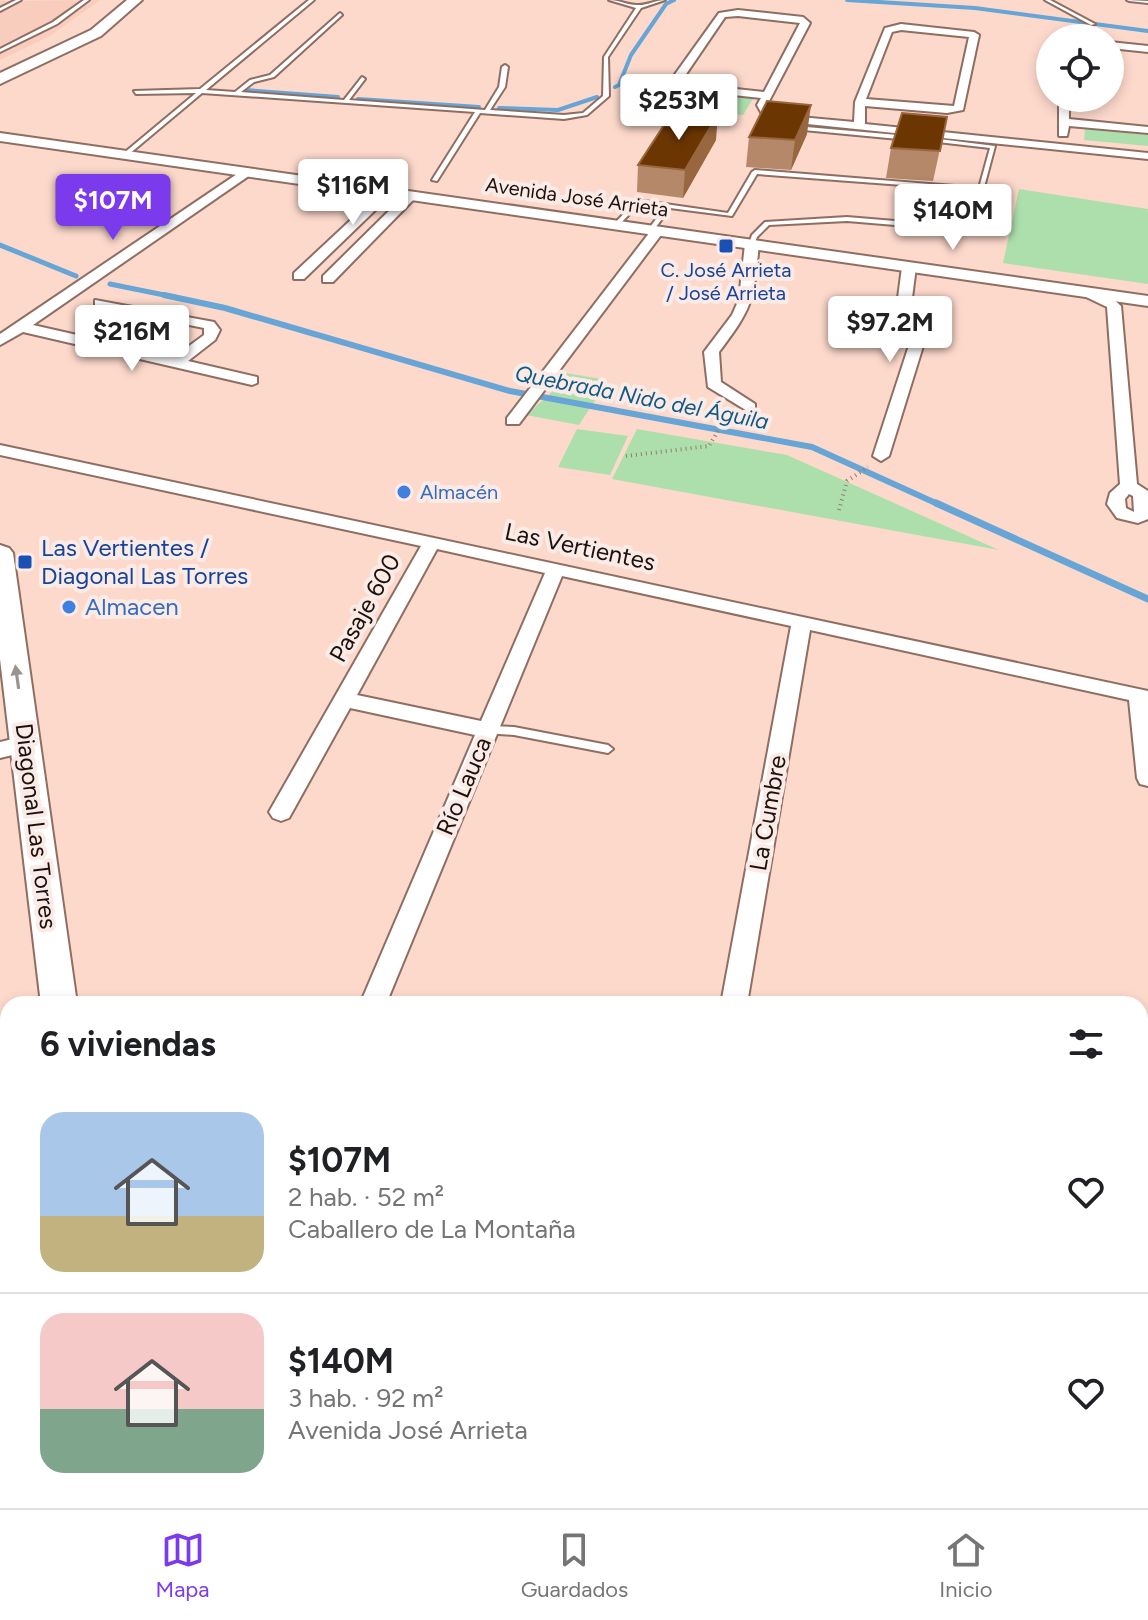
<!DOCTYPE html>
<html lang="es">
<head>
<meta charset="utf-8">
<style>
  :root { --surface:#fff; --page:#f2f2f2; --text:#202124; --muted:#757577; --line:#e0e0e0; --accent:#7c3aed }
  body { margin:0; font-family:Figtree,sans-serif; background:var(--page); color:var(--text); height:100vh; display:flex; flex-direction:column; font-size:30px; white-space:nowrap }
  * { box-sizing:border-box; margin:0 }
  p { font-size:26px; color:var(--muted) }
  .icon { flex:none; width:44px; height:44px; fill:none; stroke:currentColor; stroke-width:2; stroke-linecap:round; stroke-linejoin:round }
  .map { position:relative; flex:1; overflow:hidden }
  .panel { position:absolute; left:0px; top:996px; width:1148px; height:512px; display:flex; flex-direction:column; background:var(--surface); border-radius:24px 24px 0 0; box-shadow:0 4px 12px #0003 }
  .panel>* { flex:none }
  .fabs { position:absolute; left:1036px; top:24px; display:grid; gap:16px }
  .fabs a { display:grid; place-items:center; width:88px; height:88px; border-radius:50%; background:var(--surface); box-shadow:0 4px 12px #0003; font-size:40px }
  .price { position:absolute; translate:-50% -68px; padding:0 18px; border-radius:8px; background:#fff; color:#222; font-size:26px; line-height:52px; filter:drop-shadow(0 2px 4px #0008) }
  .price::after { content:''; position:absolute; left:50%; top:48px; width:24px; height:18px; margin-left:-12px; background:inherit; clip-path:polygon(0 0,100% 0,50% 100%) }
  .price.on { background:var(--accent); color:#fff }
  ul { padding:0; list-style:none }
  li { display:flex; align-items:center; gap:24px; height:200px; padding:0 40px }
  li+li { border-top:2px solid var(--line) }
  li span { display:grid; place-items:center; flex:none; width:224px; height:160px; border-radius:24px; color:#555 }
  li>.icon { margin-inline-start:auto }
  span .icon { width:96px; height:96px; fill:#fffc; stroke-width:1 }
  li b { font-size:34px }
  h2 { display:flex; justify-content:space-between; align-items:center; height:96px; padding:0 40px; font-size:34px }
  .tab-bar { display:flex; justify-content:space-around; align-items:center; height:112px; border-top:2px solid var(--line); background:var(--surface); font-size:22px; color:var(--muted) }
  .tab-bar a { display:grid; justify-items:center; gap:4px }
  .tab-bar .on { color:var(--accent) }
  .map>svg:first-child { display:block }
  .built { fill:#f8cdbd }
  .green { fill:#addfad }
  .lines { fill:none; stroke-linecap:round; stroke-linejoin:round }
  .stream-far3 { stroke:#66a5d5; stroke-width:4 }
  .stream-far2 { stroke:#66a5d5; stroke-width:5 }
  .stream-far1 { stroke:#66a5d5; stroke-width:6 }
  .stream { stroke:#66a5d5; stroke-width:7 }
  .service-casing { stroke:#8e6e63; stroke-width:4 }
  .minor-casing { stroke:#8e6e63; stroke-width:4 }
  .tertiary-casing { stroke:#8e6e63; stroke-width:4 }
  .secondary-casing { stroke:#8e6e63; stroke-width:4 }
  .primary-casing { stroke:#8e6e63; stroke-width:4 }
  .path { stroke:#957c73; stroke-width:4; stroke-dasharray:1 4; stroke-linecap:butt }
  .service { fill:#fff; fill-rule:evenodd }
  .minor { fill:#fff; fill-rule:evenodd }
  .tertiary { fill:#fff; fill-rule:evenodd }
  .secondary { fill:#fff; fill-rule:evenodd }
  .primary { fill:#fff; fill-rule:evenodd }
  .wall { fill:#b48868 }
  .shaded-wall { fill:#98673f }
  .building { fill:#6c3603; stroke:#98673f; stroke-width:2 }
  .oneway { fill:#999492 }
  .transit-dot { fill:#1a4fb4; stroke:#faebe6; stroke-width:3 }
  .shop-dot { fill:#3f7fe0; stroke:#faebe6; stroke-width:3 }
  .labels { text-anchor:middle; stroke-width:8; stroke-linejoin:round; paint-order:stroke }
  .far-street-label { font-size:20px; fill:#1d110d; stroke:#faebe6 }
  .far-transit-label { font-size:20px; fill:#164399; stroke:#faebe6 }
  .far-shop-label { font-size:20px; fill:#366cbe; stroke:#faebe6; text-anchor:start }
  .far-water-label { font-size:22px; font-style:italic; fill:#0f5987; stroke:#faebe6 }
  .street-label { font-size:24px; fill:#1d110d; stroke:#faebe6 }
  .transit-label { font-size:24px; fill:#164399; stroke:#faebe6; text-anchor:start }
  .shop-label { font-size:24px; fill:#366cbe; stroke:#faebe6; text-anchor:start }
</style>
</head>
<body>
<div class="map">
<svg width="1148" height="1508" viewBox="0 0 1148 1508">
  <rect width="100%" height="100%" fill="#fdd9cc"/>
  <path class="built" d="M100,0l-50,36 -50,24v-59z"/>
  <g class="green">
    <path d="M689,90l65,7 -11,18 -64,-6 7,-12 -6,-3z"/>
    <path d="M1085,129l63,6v11l-64,-6z"/>
    <path d="M1019,189l129,20v75l-145,-21z"/>
    <path d="M565,373l43,7 -29,45 -53,-10 24,-21z"/>
    <path d="M577,429l51,7 -18,39 -52,-8z"/>
    <path d="M637,429l150,26 212,95 -387,-71z"/>
  </g>
  <g class="lines">
    <g class="stream-far3">
      <path d="M847,0l128,8 173,23"/>
      <path d="M615,87l4,-2 12,-30 35,-51 8,-4"/>
      <path d="M245,90l93,7"/>
      <path d="M358,99l121,8"/>
      <path d="M499,108l59,2 39,-13"/>
    </g>
    <g class="stream-far2">
      <path d="M0,245l76,31"/>
      <path d="M110,284l64,13"/>
    </g>
    <path class="stream-far1" d="M164,295l61,13 285,83 302,56 128,58"/>
    <path class="stream" d="M936,503l212,96"/>
    <defs>
      <g id="service">
        <path d="M16,0h5l-21,11v-3z"/>
        <path d="M84,0h5l-32,24 -57,28v-3l53,-27z"/>
        <path d="M309,0h5l-108,90 29,2 15,-12 20,-5 70,-62 2,2 -68,62 -20,5 -13,10 103,8 18,-23 3,2 -16,21 136,10 14,-23 3,-20 3,-2 3,2 -3,20 -15,23 74,5 19,-2 20,-17 1,-39 32,-49 -27,-8c10,0 18,5 28,5 9,1 19,-5 28,-5l-24,8 -33,49 1,39 -22,19 -23,4 -84,-6 -43,68 -5,-1 43,-68 -273,-19 -74,62h-4v-2l72,-60 -60,1 -2,-3 66,-2z"/>
        <path d="M1045,0h5l45,24 -4,1z"/>
        <path d="M1127,0l21,1v2l-19,-2z"/>
        <path d="M795,126l114,10 3,2 -3,2 -116,-11z"/>
        <path d="M931,138l64,8 -12,45 -226,-17 -25,42 -62,-8 -17,23 -2,1 -3,-2 16,-22 -25,-4 -21,22 -5,-1 24,-25 91,13 24,-41 3,-2 224,18 11,-40 -61,-7z"/>
        <path d="M847,217l96,8 3,2 -3,2 -96,-8 -78,4 -12,12 -3,8 -5,-1 3,-9 13,-13z"/>
        <path d="M488,726l26,1 94,18 5,4 -5,4 -94,-18 -30,-2 -1,-3z"/>
      </g>
      <g id="minor">
        <path d="M738,10l65,7 7,6 -43,82 3,5 19,6 65,6 1,-20 30,-74 16,-4 73,8 5,3 -16,75 -16,3 -82,-7v18l283,29v6l-360,-37 -26,-8 -5,-9 4,-7 -84,-9 -10,18h-8l12,-27 48,-67zM738,16l62,7 -36,69 -84,-9 45,-66zM901,30l68,7 -15,69 -88,-7 26,-67z"/>
        <path d="M1110,42l38,4v6l-38,-4z"/>
        <path d="M1059,98h10v21l79,8v6l-79,-7 -2,10h-8z"/>
        <path d="M243,170l10,3 -220,152 141,32 30,-22v-7l-109,-22v-6l119,22 6,8 -5,10 -27,21 69,16v6l-5,2 -229,-53 -23,13v-11z"/>
        <path d="M384,189l10,3 -90,87h-10v-6z"/>
        <path d="M407,193l10,3 -84,86h-10v-6z"/>
        <path d="M653,228l11,3 -145,193h-12v-6z"/>
        <path d="M752,240l7,4c-6,57 -5,62 -40,108l2,30 34,22v6l-6,2 -41,-25 -4,-35 28,-37 7,-16 6,-55z"/>
        <path d="M909,263l7,4 -4,31 16,32 -39,126 -8,5 -8,-5 41,-126 -16,-32 4,-31z"/>
        <path d="M1087,288l23,8 11,10 16,178 11,7v28l-10,4 -21,-5 -10,-14 3,-11 10,-9 -13,-177 -25,-12 -2,-3zM1129,494l4,2 1,16 -8,-4 -1,-9z"/>
        <path d="M0,445l1148,246v95l-8,-2 -3,-6 -8,-78 -319,-70 -63,374h-26l70,-378 -229,-50 -176,428h-26l115,-269 -125,-27 -61,110 -8,3 -8,-3 -4,-6 152,-266 -421,-91zM437,549l108,24 -64,148 -124,-26z"/>
        <path d="M25,736l8,2 3,6 -3,6 -33,8v-16z"/>
        <path d="M147,1500h36l-4,8h-36z"/>
        <path d="M628,1500h36l-1,8h-36z"/>
      </g>
      <path id="tertiary" d="M0,133l1148,163v10l-1148,-165z"/>
      <g id="secondary">
        <path d="M0,545l9,3 4,5 64,451h-36l-41,-345z"/>
        <path d="M0,1067l8,3v139l-8,-4z"/>
        <rect x="8" y="1500" width="48" height="8"/>
        <path d="M99,1500h48l1,8h-48z"/>
      </g>
      <path id="primary" d="M127,0h15l-41,36 -101,48v-11l91,-43z"/>
    </defs>
    <use href="#service" class="service-casing"/>
    <use href="#minor" class="minor-casing"/>
    <use href="#tertiary" class="tertiary-casing"/>
    <use href="#secondary" class="secondary-casing"/>
    <use href="#primary" class="primary-casing"/>
    <g class="path">
      <path d="M626,456l83,-10 19,-32"/>
      <path d="M839,510l8,-29 21,-14"/>
    </g>
    <use href="#service" class="service"/>
    <use href="#minor" class="minor"/>
    <use href="#tertiary" class="tertiary"/>
    <use href="#secondary" class="secondary"/>
    <use href="#primary" class="primary"/>
  </g>
  <g class="wall">
    <path d="M947,117l-14,64 -47,-3 5,-30z"/>
    <path d="M807,134l-16,36 -45,-3 3,-30z"/>
    <path d="M716,140l-33,58 -46,-6 1,-27z"/>
  </g>
  <g class="shaded-wall">
    <path d="M811,105l-4,29 -16,36 4,-30z"/>
    <path d="M718,114l-2,26 -33,58 2,-28z"/>
  </g>
  <g class="building">
    <path d="M767,101l44,4 -16,35 -46,-3z"/>
    <path d="M688,111l30,3 -33,56 -47,-5 26,-40 14,2z"/>
    <path d="M902,113l45,4 -7,34 -49,-3z"/>
  </g>
  <defs><path id="oneway-solid" d="M-6-.8H1V-3.2L6.5 0L1 3.2V.8H-6Z" transform="scale(2)"/></defs>
  <use class="oneway" href="#oneway-solid" transform="translate(17 677) rotate(-98)"/>
  <g class="transit-dot">
    <rect x="718" y="238" width="16" height="16" rx="4"/>
    <rect x="17" y="554" width="16" height="16" rx="4"/>
  </g>
  <g class="shop-dot">
    <circle cx="404" cy="492" r="8"/>
    <circle cx="69" cy="607" r="8"/>
  </g>
  <g class="labels">
    <g class="far-street-label">
      <text transform="translate(577 197) rotate(8)" y="7">Avenida José Arrieta</text>
    </g>
    <g class="far-transit-label">
      <text x="726" y="277">C. José Arrieta<tspan x="726" dy="23">/ José Arrieta</tspan></text>
    </g>
    <g class="far-shop-label">
      <text x="420" y="499">Almacén</text>
    </g>
    <g class="far-water-label">
      <text transform="translate(642 397) rotate(11)" y="8">Quebrada Nido del Águila</text>
    </g>
    <g class="street-label">
      <text transform="translate(580 547) rotate(12)" y="8">Las Vertientes</text>
      <text transform="translate(365 608) rotate(-61)" y="8">Pasaje 600</text>
      <text transform="translate(464 786) rotate(-67)" y="8">Río Lauca</text>
      <text transform="translate(768 813) rotate(-80)" y="8">La Cumbre</text>
      <text transform="translate(36 826) rotate(83)" y="8">Diagonal Las Torres</text>
    </g>
    <g class="transit-label">
      <text x="41" y="556">Las Vertientes /<tspan x="41" dy="28">Diagonal Las Torres</tspan></text>
    </g>
    <g class="shop-label">
      <text x="85" y="615">Almacen</text>
    </g>
  </g>
</svg>
<div class="fabs">
<a><svg class="icon" aria-label="locate" viewBox="0 0 24 24"><circle cx="12" cy="12" r="6"/><path d="M12 2v4M12 18v4M2 12h4M18 12h4"/></svg></a>
</div>
<b class="price" style="left:679px;top:142px">$253M</b>
<b class="price" style="left:353px;top:227px">$116M</b>
<b class="price on" style="left:113px;top:242px">$107M</b>
<b class="price" style="left:953px;top:252px">$140M</b>
<b class="price" style="left:890px;top:364px">$97.2M</b>
<b class="price" style="left:132px;top:373px">$216M</b>
<section class="panel">
<h2>6 viviendas<svg class="icon" aria-label="filters" viewBox="0 0 24 24"><path d="M4 7h16M4 17h16"/><circle cx="9" cy="7" r="2"/><circle cx="15" cy="17" r="2"/></svg></h2>
<ul>
<li><span style="background:linear-gradient(#a9c7e8 65%,#c2b280 0)"><svg class="icon" aria-label="home" viewBox="0 0 24 24"><path d="M3 11l9-7 9 7M6 9v11h12V9"/></svg></span><div><b>$107M</b><p>2 hab. · 52 m²</p><p>Caballero de La Montaña</p></div><svg class="icon" aria-label="heart" viewBox="0 0 24 24"><path d="M12 20l-8-8c-3-5 5-10 8-4 3-6 11-1 8 4z"/></svg></li>
<li><span style="background:linear-gradient(#f6c9c9 60%,#7fa58c 0)"><svg class="icon" aria-label="home" viewBox="0 0 24 24"><path d="M3 11l9-7 9 7M6 9v11h12V9"/></svg></span><div><b>$140M</b><p>3 hab. · 92 m²</p><p>Avenida José Arrieta</p></div><svg class="icon" aria-label="heart" viewBox="0 0 24 24"><path d="M12 20l-8-8c-3-5 5-10 8-4 3-6 11-1 8 4z"/></svg></li>
</ul>
</section>
</div>
<nav class="tab-bar">
<a class="on"><svg class="icon" aria-label="map" viewBox="0 0 24 24"><path d="M3 6l6-2 6 2 6-2v14l-6 2-6-2-6 2zM9 4v14M15 6v14"/></svg>Mapa</a>
<a><svg class="icon" aria-label="saved" viewBox="0 0 24 24"><path d="M7 4h10v16l-5-4-5 4z"/></svg>Guardados</a>
<a><svg class="icon" aria-label="home" viewBox="0 0 24 24"><path d="M3 11l9-7 9 7M6 9v11h12V9"/></svg>Inicio</a>
</nav>
</body>
</html>
